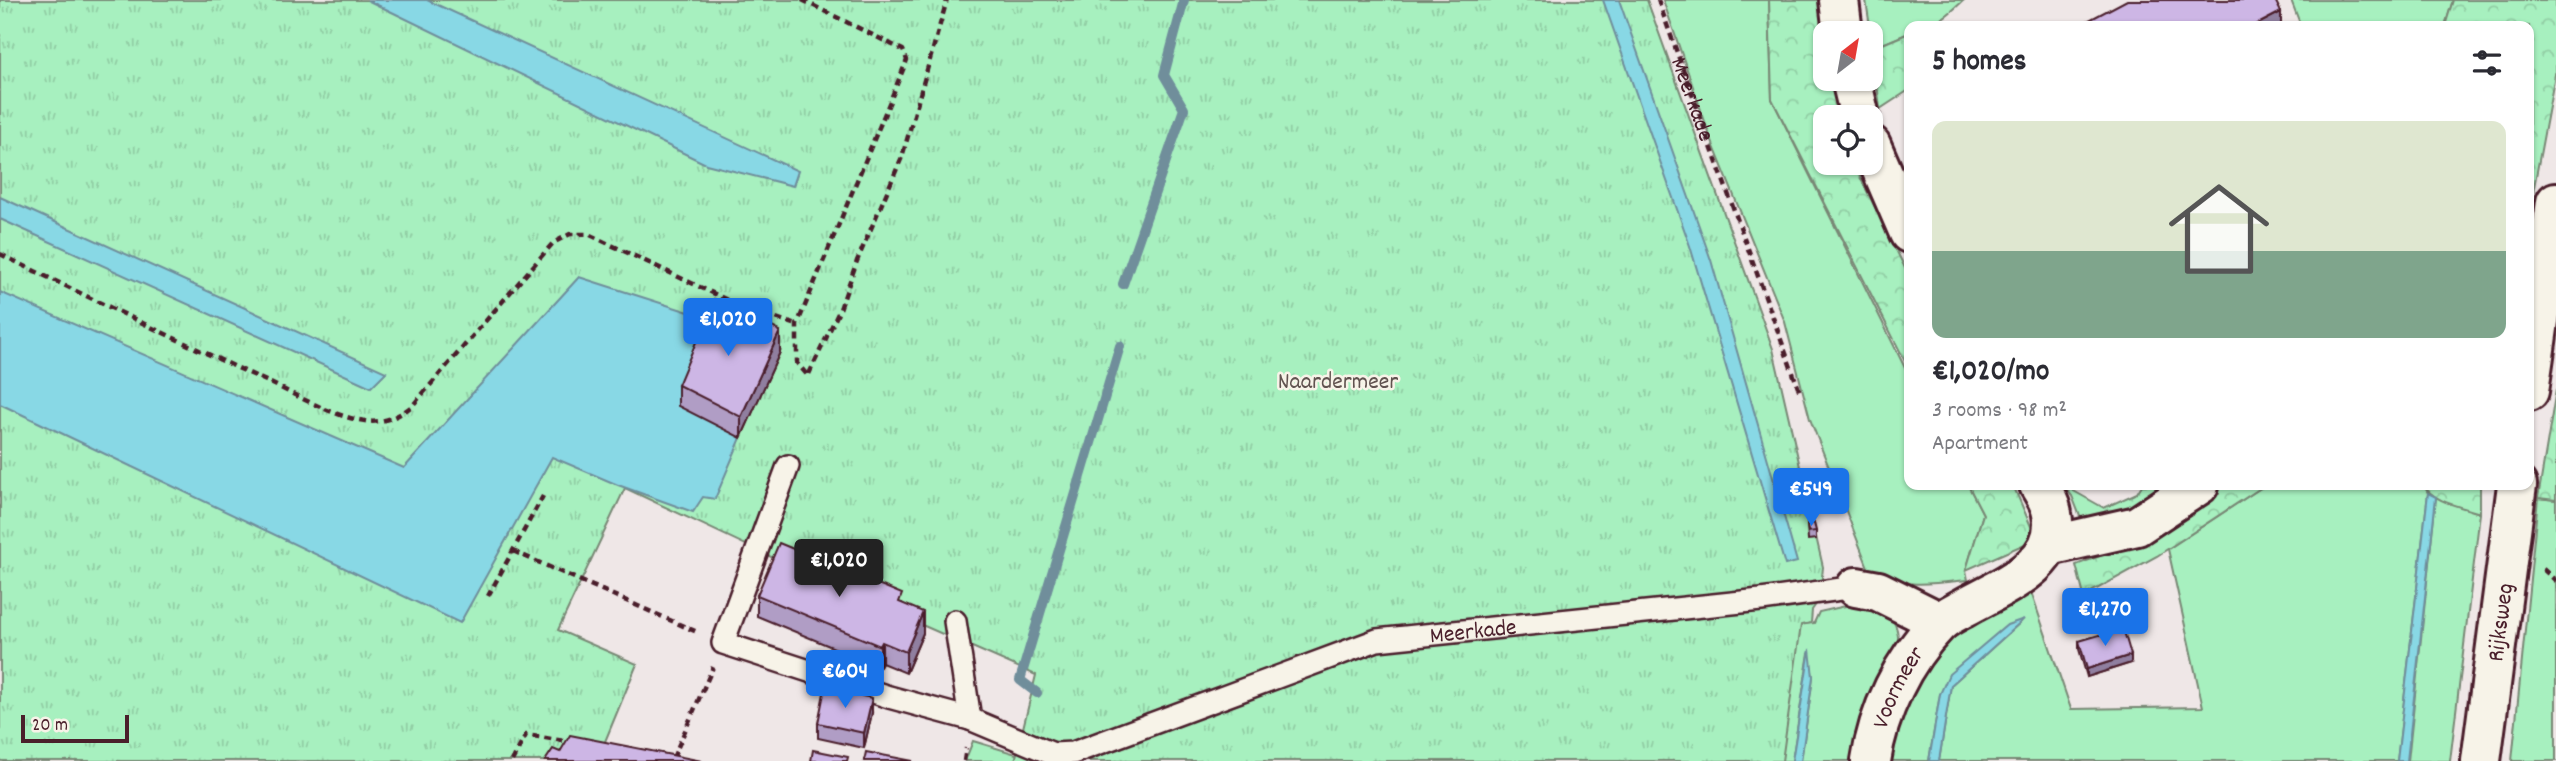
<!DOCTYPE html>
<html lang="en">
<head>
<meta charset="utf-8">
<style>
  :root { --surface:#fff; --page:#f2f2f3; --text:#2b2b33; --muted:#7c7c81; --accent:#1a73e8 }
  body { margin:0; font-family:Dekko,sans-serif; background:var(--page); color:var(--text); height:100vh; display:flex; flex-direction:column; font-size:26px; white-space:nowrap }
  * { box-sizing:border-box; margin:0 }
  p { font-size:23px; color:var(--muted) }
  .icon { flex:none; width:38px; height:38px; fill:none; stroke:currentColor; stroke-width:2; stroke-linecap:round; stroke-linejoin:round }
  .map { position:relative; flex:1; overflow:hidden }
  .side { position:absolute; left:1904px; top:21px; width:630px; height:469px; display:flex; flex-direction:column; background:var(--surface); border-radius:14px; box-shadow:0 2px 5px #0004 }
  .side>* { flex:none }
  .needle { width:46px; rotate:31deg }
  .buttons { position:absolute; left:1813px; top:21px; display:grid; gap:14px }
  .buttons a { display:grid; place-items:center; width:70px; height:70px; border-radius:14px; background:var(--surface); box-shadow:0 2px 5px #0004; font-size:35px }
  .scale { position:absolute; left:21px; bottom:18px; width:108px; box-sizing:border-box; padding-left:7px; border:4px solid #4a1f2b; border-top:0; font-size:19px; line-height:24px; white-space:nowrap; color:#4a1f2b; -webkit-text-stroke:5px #f7f3e8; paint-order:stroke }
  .price { position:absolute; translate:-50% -60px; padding:0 16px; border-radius:7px; background:var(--accent); color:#fff; font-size:23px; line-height:46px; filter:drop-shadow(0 2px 4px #0008) }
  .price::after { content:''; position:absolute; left:50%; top:42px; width:21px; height:16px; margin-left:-10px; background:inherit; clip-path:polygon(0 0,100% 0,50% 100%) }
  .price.current { background:#222; color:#fff }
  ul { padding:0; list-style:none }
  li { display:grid; align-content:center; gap:14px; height:371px; padding:0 28px }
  li span { display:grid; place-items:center; height:217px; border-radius:14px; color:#555 }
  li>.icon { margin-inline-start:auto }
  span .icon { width:126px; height:126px; fill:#fffc; stroke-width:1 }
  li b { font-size:30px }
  h2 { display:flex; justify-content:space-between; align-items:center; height:84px; padding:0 28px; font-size:30px }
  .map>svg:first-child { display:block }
  .green { fill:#a7f0bf; stroke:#788875; stroke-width:2 }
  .forest { fill:url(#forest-crowns); stroke:#788875; stroke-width:2 }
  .park { fill:url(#park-tufts); stroke:#788875; stroke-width:2 }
  .water { fill:#88d8e5; stroke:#6f8e9b; stroke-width:2 }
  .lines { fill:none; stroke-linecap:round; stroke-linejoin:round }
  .stream { stroke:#6f8e9b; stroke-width:10 }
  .lane-casing { stroke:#4a1f2b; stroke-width:26 }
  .street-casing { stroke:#4a1f2b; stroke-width:44 }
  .secondary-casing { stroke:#4a1f2b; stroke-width:44 }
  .path { stroke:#4a1f2b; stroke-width:4.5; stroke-dasharray:7 5; stroke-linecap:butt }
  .lane { stroke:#f7f3e8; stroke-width:21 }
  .street { stroke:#f7f3e8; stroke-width:38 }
  .secondary { stroke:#f7f3e8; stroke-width:38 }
  .wall { fill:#b09dc5; stroke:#4a1f2b; stroke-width:2 }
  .shaded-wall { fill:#907fa0; stroke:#4a1f2b; stroke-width:2 }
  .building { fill:#cdb6e5; stroke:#4a1f2b; stroke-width:2 }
  .labels { text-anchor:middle; stroke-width:5; stroke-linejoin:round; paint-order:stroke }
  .street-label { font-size:24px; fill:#4a1f2b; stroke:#f7f3e8 }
  .park-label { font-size:24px; fill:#615350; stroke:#f7f3e8 }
</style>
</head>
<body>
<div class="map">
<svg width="2556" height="761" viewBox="0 0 2556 761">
  <defs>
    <pattern id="forest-crowns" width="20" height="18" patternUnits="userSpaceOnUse" patternTransform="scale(1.75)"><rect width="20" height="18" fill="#a7f0bf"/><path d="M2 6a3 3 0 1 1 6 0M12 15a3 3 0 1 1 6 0" fill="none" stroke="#91cda4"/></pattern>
    <pattern id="park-tufts" width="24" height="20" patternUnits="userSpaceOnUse" patternTransform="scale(1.75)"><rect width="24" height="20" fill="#a7f0bf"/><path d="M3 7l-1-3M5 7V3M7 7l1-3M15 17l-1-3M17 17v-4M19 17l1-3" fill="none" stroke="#91cda4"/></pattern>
  </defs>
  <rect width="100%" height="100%" fill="#efe7e7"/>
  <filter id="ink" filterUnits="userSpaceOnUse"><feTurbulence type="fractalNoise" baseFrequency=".0143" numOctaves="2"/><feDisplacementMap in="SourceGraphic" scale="14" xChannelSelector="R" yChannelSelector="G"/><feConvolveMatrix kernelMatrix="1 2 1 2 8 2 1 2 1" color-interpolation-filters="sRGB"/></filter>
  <g filter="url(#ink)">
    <g class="green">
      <path d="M1663,0h106l3,99 137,277v109h59l15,29 -17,56 2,10c-37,4 -61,8 -97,-5l-61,-156 -25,-97 -74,-183z"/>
      <path d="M1866,0h98c-19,18 -27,26 -55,26v7l-36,15z"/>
      <path d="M2291,0h162l-8,26h-144z"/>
      <path d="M2265,485h159l4,8 -31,268h-458l12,-76 71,-64 -82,73 -11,67h-51l53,-107 16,-17 83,-48 41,120 132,-2 -35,-158z"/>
      <path d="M2436,497l44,16 -30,248h-42z"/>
      <path d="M2538,498l18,2v261h-44z"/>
      <path d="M1850,605c9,1 21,1 29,4 20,8 21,30 18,48l-43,104h-53l12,-84 -4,-24 -17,108h-668l416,-117 274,-21 5,-11z"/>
      <path d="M973,741l66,20h-74z"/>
    </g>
    <g class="forest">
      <path d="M1769,0h53l3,79h8l10,38h-18v46h31l2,10 51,103v93l-137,-270z"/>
      <path d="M2453,0h103v69l-27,145v-188h-84z"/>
      <path d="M1909,33v57l-29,19 -7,-61z"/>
      <path d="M2556,390v110l-18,-2z"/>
      <path d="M1968,485h45l20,46 -8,13 -59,26 17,-56z"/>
      <path d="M2063,485l41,23 33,-15 5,-8h25l-39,27 -45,12 -11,-28z"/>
      <path d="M2221,485h44l-108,71 -73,40 -8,-31 37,-14 46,-23z"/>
      <path d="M2424,485h56v28c-17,-6 -48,-11 -56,-28z"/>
    </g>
    <path class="park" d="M0,0h1647l126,349 50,218 -1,10 2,16 -12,17 -1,13 -10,2 -19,136h-767l21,-86 -203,-89 -208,-98 -67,142 79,34 -40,97h-597z"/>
    <g class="water">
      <path d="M367,0h60l371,171 -5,15 -87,-22z"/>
      <path d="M1603,0h16l92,260 86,302 -12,3 -95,-319z"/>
      <path d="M0,197l386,175 -15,15 -371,-168z"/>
      <path d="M579,277l135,43 27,118 -26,61 -12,-2 -10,15 -75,-27 -66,-28 -92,166 -460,-219v-112l404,176z"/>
      <path d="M2428,493l8,4 -29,264h-10z"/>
      <path d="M2024,619l-73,66 -12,76h-10l11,-67 9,-20 58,-49z"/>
      <path d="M1810,649l3,28 -12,84h-9z"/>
    </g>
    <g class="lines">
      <g class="stream">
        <path d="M1123,284l61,-175 -20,-34 20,-75"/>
        <path d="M1037,693l-17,-13 100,-334"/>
      </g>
      <defs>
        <g id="lane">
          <path id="s2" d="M788,466l-65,177 166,54 81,22 83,35 20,-1 304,-113 384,-40 95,-13"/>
          <path d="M955,621l15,98"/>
        </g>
        <g id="street">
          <path d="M1839,0l4,33"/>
          <path d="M1851,79l9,38"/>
          <path d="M1871,145l38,88"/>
          <path d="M2049,546l88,-20 62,-41"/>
          <path d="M1856,587l22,4 62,31"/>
          <path id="s3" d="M1871,761c7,-49 32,-101 67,-137 7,-7 18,-12 27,-17 35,-20 97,-42 87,-93 -1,-10 -8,-20 -13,-29"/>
        </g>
        <g id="secondary">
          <path d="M2529,391l27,-189"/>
          <path id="s4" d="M2481,761l36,-276"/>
        </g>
      </defs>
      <use href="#lane" class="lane-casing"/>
      <use href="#street" class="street-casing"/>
      <use href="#secondary" class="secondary-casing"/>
      <g class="path">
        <path d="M802,0l101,50 4,10 -110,265v38l11,13 32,-67 17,-48 45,-104 45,-157"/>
        <path id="s1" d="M1658,0l143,395"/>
        <path d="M0,254c88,43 177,86 266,127 29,13 67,36 99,40 18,3 35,-5 48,-16l140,-162 17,-9h18l152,72 57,19"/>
        <path d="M513,551l184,81"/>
        <path d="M2543,569l13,12"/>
        <path d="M488,596l55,-100"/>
        <path d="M673,758l40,-91"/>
        <path d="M512,761l14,-26 45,7"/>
        <path d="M964,761l2,-13"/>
      </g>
      <use href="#lane" class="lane"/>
      <use href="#street" class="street"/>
      <use href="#secondary" class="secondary"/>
    </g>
    <g class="wall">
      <path d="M780,352l-39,86 -63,-32v-21z"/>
      <path d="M1807,524l9,7v8l-8,1z"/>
      <path d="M757,595l145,8 21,30 -17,40 -24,-10 -2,4 -123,-51z"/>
      <path d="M2079,641l52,22 -44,14 -8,-28z"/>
      <path d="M872,713l-8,35 -46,-10v-15z"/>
    </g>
    <g class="shaded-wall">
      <path d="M2281,12v14h-27z"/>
      <path d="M780,331v21l-39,86v-21z"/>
      <path d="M923,612v21l-17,40v-21z"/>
      <path d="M882,642v21l-2,4v-21z"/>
      <path d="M2131,655v8l-44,14v-8z"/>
      <path d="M872,698v15l-8,35v-15z"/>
    </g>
    <g class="building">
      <path d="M2127,0h148l6,12 -27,14h-176z"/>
      <path d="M714,299l66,32 -39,86 -63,-32z"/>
      <path d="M1814,523l2,8 -8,1 -1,-8z"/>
      <path d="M779,543l123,51 -3,8 24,10 -17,40 -24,-10 -2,4 -123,-51z"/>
      <path d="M2123,628l8,27 -44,14 -8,-28z"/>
      <path d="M825,688l47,10 -8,35 -46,-10z"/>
      <path d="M570,735l132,26h-157l8,-12 7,3z"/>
      <path d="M813,750l35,7 -1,4h-36z"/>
      <path d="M866,752l47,9h-49z"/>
    </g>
  </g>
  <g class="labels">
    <g class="street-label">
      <text dy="8" stroke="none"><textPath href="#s1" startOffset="105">Meerkade</textPath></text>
      <text dy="8" stroke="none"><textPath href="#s4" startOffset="140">Rijksweg</textPath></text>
      <text dy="8" stroke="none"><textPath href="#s2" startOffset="978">Meerkade</textPath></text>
      <text dy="8" stroke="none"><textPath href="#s3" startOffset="79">Voormeer</textPath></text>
    </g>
    <g class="park-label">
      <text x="1338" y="388">Naardermeer</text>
    </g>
  </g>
</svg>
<div class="buttons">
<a><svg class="needle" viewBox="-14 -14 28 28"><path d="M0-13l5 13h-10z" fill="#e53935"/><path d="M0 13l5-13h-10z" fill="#7c7c81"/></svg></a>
<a><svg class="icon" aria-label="locate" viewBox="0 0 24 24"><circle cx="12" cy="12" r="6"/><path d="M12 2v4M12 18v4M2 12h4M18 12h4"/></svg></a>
</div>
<div class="scale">20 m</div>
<b class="price" style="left:728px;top:358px">€1,020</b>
<b class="price" style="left:1811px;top:528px">€549</b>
<b class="price current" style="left:839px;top:599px">€1,020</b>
<b class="price" style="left:2105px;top:648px">€1,270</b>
<b class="price" style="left:845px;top:710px">€604</b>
<section class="side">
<h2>5 homes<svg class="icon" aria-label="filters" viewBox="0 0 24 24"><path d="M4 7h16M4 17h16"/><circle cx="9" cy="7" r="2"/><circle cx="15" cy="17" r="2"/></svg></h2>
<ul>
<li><span style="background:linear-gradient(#dfe7d0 60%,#7fa58c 0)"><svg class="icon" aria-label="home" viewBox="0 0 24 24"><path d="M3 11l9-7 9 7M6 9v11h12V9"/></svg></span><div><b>€1,020/mo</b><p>3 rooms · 98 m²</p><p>Apartment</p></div></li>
</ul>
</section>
</div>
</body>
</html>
